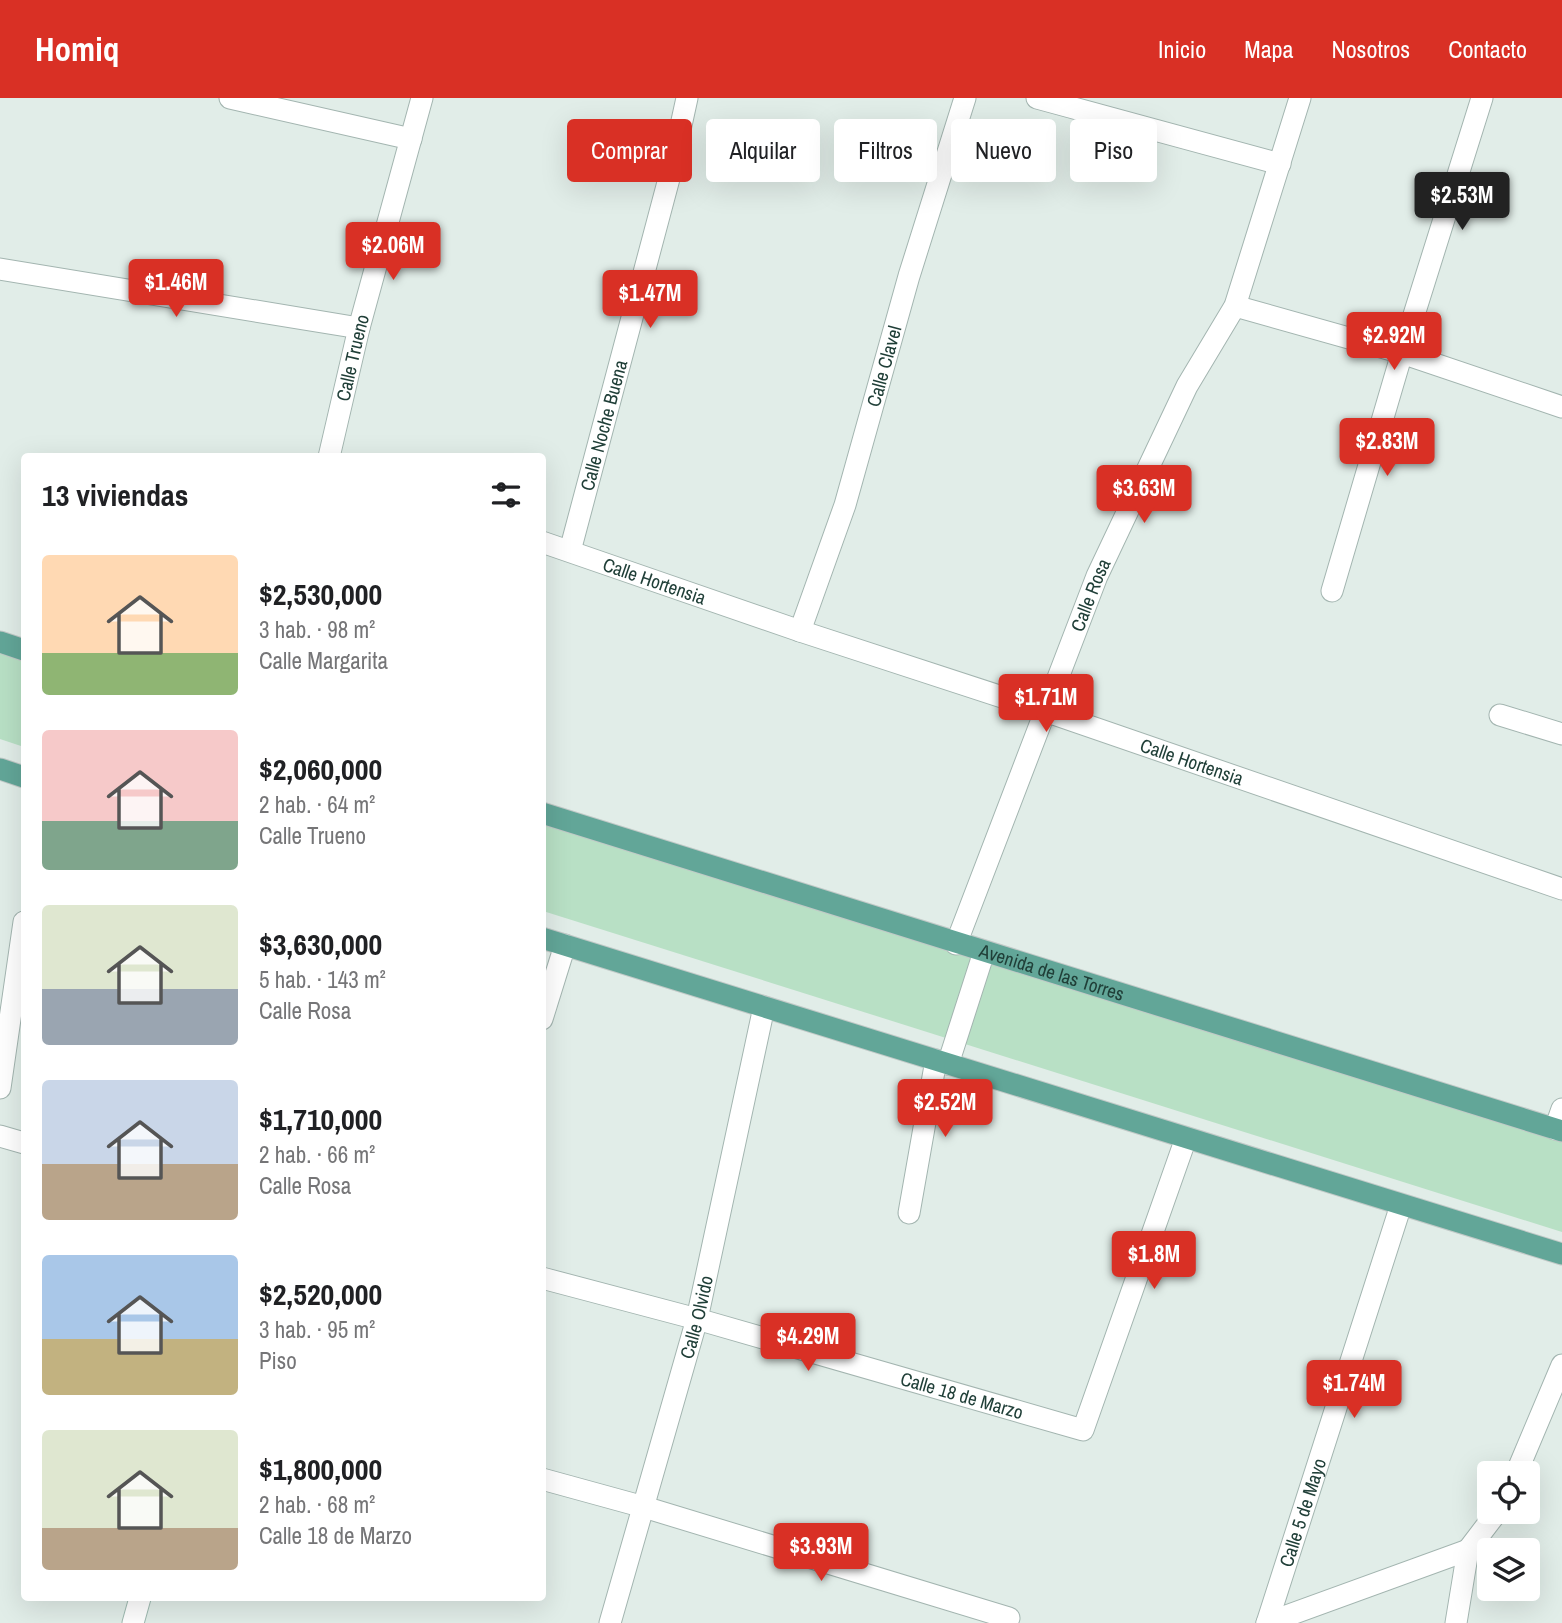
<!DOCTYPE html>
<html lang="es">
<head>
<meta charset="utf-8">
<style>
  :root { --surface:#fff; --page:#f6f6f6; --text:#202124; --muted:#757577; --accent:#d93025 }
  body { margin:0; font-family:"Archivo Narrow",sans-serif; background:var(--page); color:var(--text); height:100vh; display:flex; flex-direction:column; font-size:26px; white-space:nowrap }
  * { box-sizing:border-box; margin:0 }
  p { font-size:23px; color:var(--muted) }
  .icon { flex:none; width:38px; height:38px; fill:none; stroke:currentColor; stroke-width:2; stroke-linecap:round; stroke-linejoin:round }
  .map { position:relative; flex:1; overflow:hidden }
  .details { position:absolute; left:21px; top:355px; width:525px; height:1148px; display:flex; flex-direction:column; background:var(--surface); border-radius:7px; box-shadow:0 7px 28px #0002 }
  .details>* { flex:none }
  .hud { position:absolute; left:567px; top:21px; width:665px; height:63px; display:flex; gap:14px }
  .buttons { position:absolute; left:1477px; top:1363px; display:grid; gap:14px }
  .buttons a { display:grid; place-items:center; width:63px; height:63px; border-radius:7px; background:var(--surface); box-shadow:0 7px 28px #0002; font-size:35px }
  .price { position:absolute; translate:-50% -60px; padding:0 16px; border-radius:7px; background:var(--accent); color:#fff; font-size:23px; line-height:46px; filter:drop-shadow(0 2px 4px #0008) }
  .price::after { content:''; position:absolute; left:50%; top:42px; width:21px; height:16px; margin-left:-10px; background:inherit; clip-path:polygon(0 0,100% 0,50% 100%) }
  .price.on { background:#222; color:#fff }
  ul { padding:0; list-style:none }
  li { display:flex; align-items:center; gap:21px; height:175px; padding:0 21px }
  li span { display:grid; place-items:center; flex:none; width:196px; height:140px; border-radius:7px; color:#555 }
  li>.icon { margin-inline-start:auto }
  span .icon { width:84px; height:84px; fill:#fffc; stroke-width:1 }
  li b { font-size:30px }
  h2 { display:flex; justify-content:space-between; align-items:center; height:84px; padding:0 21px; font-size:30px }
  .tag { padding:0 24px; border-radius:7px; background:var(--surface); box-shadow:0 7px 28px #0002; font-size:24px; line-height:63px }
  .tag.on { background:var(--accent); color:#fff }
  header { display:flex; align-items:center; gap:42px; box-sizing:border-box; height:98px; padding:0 35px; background:var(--accent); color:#fff }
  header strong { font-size:33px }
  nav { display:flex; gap:38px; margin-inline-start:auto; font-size:24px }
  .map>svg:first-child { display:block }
  .green { fill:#b8e0c5 }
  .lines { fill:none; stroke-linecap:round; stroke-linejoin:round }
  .street-casing { stroke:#a3b5b0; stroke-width:23 }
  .secondary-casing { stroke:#9ebab1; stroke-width:23 }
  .primary-casing { stroke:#c1c9c7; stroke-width:23 }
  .street { stroke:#fff; stroke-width:21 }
  .secondary { stroke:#fff; stroke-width:21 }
  .primary { stroke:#62a698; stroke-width:21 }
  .labels { text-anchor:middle; stroke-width:6; stroke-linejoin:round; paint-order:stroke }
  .street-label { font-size:19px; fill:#203f38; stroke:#f2f9f6 }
</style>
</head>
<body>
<header>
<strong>Homiq</strong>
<nav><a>Inicio</a><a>Mapa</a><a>Nosotros</a><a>Contacto</a></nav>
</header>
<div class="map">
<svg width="1562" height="1525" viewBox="0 0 1562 1525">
  <rect width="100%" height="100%" fill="#e1ede8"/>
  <g class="green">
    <path d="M0,553l24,7v89l-24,-8z"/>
    <path d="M542,723l1020,319v92l-1019,-321z"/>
  </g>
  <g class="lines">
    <defs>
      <g id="street">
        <path d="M230,0l181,41"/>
        <path d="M1037,0l243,66"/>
        <path d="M0,171l359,59"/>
        <path d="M1235,208l167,47 160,54"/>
        <path id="s1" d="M329,359l30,-129 63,-230"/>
        <path id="s2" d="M542,444l258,89 245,80 517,178"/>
        <path id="s3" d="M570,453l101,-380 16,-73"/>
        <path d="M1332,493l70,-238 80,-255"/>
        <path id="s4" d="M800,533l45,-126 64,-229 56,-178"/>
        <path d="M1500,617l62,19"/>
        <path id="s5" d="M956,846l141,-368 90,-190 48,-80 65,-208"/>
        <path d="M542,921l23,-74"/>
        <path d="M948,966l36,-112"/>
        <path d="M0,990l24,-166"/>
        <path d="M1555,1031l7,-20"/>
        <path d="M0,1038l24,7"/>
        <path d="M909,1115l27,-153"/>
        <path id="s6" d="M542,1180l155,41 386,111 103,-292"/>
        <path d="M1516,1376l46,-109"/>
        <path d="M542,1381l102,28 365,111"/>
        <path id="s7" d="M610,1525l87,-304 67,-312"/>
        <path id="s8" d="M1267,1525l134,-418"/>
        <path d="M1267,1525l201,-73"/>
        <path d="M1456,1525l12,-73 29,-38"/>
      </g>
      <path id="secondary" d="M133,1525l7,-25"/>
      <g id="primary">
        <path d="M0,544l24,8"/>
        <path d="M0,671l24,8"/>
        <path id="s9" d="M542,715l1020,318"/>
        <path d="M542,840l1020,316"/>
      </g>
    </defs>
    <use href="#street" class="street-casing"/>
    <use href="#secondary" class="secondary-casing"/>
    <use href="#primary" class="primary-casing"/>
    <use href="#street" class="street"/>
    <use href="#secondary" class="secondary"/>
    <use href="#primary" class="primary"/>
  </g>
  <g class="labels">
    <g class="street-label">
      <text dy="7" stroke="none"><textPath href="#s1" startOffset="102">Calle Trueno</textPath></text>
      <text dy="7" stroke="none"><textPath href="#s4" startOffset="278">Calle Clavel</textPath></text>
      <text dy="7" stroke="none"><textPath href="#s3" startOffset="130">Calle Noche Buena</textPath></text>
      <text dy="7" stroke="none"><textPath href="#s2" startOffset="119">Calle Hortensia</textPath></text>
      <text dy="7" stroke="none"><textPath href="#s5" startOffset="374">Calle Rosa</textPath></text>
      <text dy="7" stroke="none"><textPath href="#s2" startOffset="686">Calle Hortensia</textPath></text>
      <text dy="7" stroke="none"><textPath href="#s9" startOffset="534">Avenida de las Torres</textPath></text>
      <text dy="7" stroke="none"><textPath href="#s7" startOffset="318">Calle Olvido</textPath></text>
      <text dy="7" stroke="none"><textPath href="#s6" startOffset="436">Calle 18 de Marzo</textPath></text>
      <text dy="7" stroke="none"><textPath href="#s8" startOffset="116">Calle 5 de Mayo</textPath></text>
    </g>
  </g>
</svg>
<div class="buttons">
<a><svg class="icon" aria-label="locate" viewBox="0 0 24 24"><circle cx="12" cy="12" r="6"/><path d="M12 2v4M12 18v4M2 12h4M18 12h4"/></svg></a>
<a><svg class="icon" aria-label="layers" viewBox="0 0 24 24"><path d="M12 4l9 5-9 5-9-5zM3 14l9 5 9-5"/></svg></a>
</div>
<b class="price on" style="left:1462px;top:134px">$2.53M</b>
<b class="price" style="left:393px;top:184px">$2.06M</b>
<b class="price" style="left:176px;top:221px">$1.46M</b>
<b class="price" style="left:650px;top:232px">$1.47M</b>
<b class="price" style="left:1394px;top:274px">$2.92M</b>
<b class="price" style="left:1387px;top:380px">$2.83M</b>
<b class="price" style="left:1144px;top:427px">$3.63M</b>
<b class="price" style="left:1046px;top:636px">$1.71M</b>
<b class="price" style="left:945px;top:1041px">$2.52M</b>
<b class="price" style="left:1154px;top:1193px">$1.8M</b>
<b class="price" style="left:808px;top:1275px">$4.29M</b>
<b class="price" style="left:1354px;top:1322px">$1.74M</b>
<b class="price" style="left:821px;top:1485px">$3.93M</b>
<div class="hud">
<a class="tag on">Comprar</a>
<a class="tag">Alquilar</a>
<a class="tag">Filtros</a>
<a class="tag">Nuevo</a>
<a class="tag">Piso</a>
</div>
<section class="details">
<h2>13 viviendas<svg class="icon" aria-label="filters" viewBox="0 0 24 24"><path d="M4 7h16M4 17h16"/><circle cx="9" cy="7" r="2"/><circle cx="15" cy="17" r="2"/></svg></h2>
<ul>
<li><span style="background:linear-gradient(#ffd9b3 70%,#8fb573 0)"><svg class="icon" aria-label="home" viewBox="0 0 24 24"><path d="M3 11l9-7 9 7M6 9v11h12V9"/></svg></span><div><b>$2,530,000</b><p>3 hab. · 98 m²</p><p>Calle Margarita</p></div></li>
<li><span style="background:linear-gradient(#f6c9c9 65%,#7fa58c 0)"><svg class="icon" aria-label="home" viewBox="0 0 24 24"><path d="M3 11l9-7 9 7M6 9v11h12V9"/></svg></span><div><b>$2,060,000</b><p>2 hab. · 64 m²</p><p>Calle Trueno</p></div></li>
<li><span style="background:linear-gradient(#dfe7d0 60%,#9aa5b1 0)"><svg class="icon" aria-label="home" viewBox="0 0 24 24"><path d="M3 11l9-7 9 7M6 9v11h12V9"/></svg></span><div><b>$3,630,000</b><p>5 hab. · 143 m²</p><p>Calle Rosa</p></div></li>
<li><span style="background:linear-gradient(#c9d6e8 60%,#b9a48a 0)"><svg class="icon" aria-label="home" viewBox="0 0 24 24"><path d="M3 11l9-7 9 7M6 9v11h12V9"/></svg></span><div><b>$1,710,000</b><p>2 hab. · 66 m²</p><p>Calle Rosa</p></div></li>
<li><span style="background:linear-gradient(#a9c7e8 60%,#c2b280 0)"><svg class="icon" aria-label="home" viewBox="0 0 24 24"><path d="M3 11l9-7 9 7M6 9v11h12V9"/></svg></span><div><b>$2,520,000</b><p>3 hab. · 95 m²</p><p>Piso</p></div></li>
<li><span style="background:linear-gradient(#dfe7d0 70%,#b9a48a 0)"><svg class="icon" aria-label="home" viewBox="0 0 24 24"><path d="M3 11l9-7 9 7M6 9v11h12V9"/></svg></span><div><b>$1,800,000</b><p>2 hab. · 68 m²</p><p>Calle 18 de Marzo</p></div></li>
</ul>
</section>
</div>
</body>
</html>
